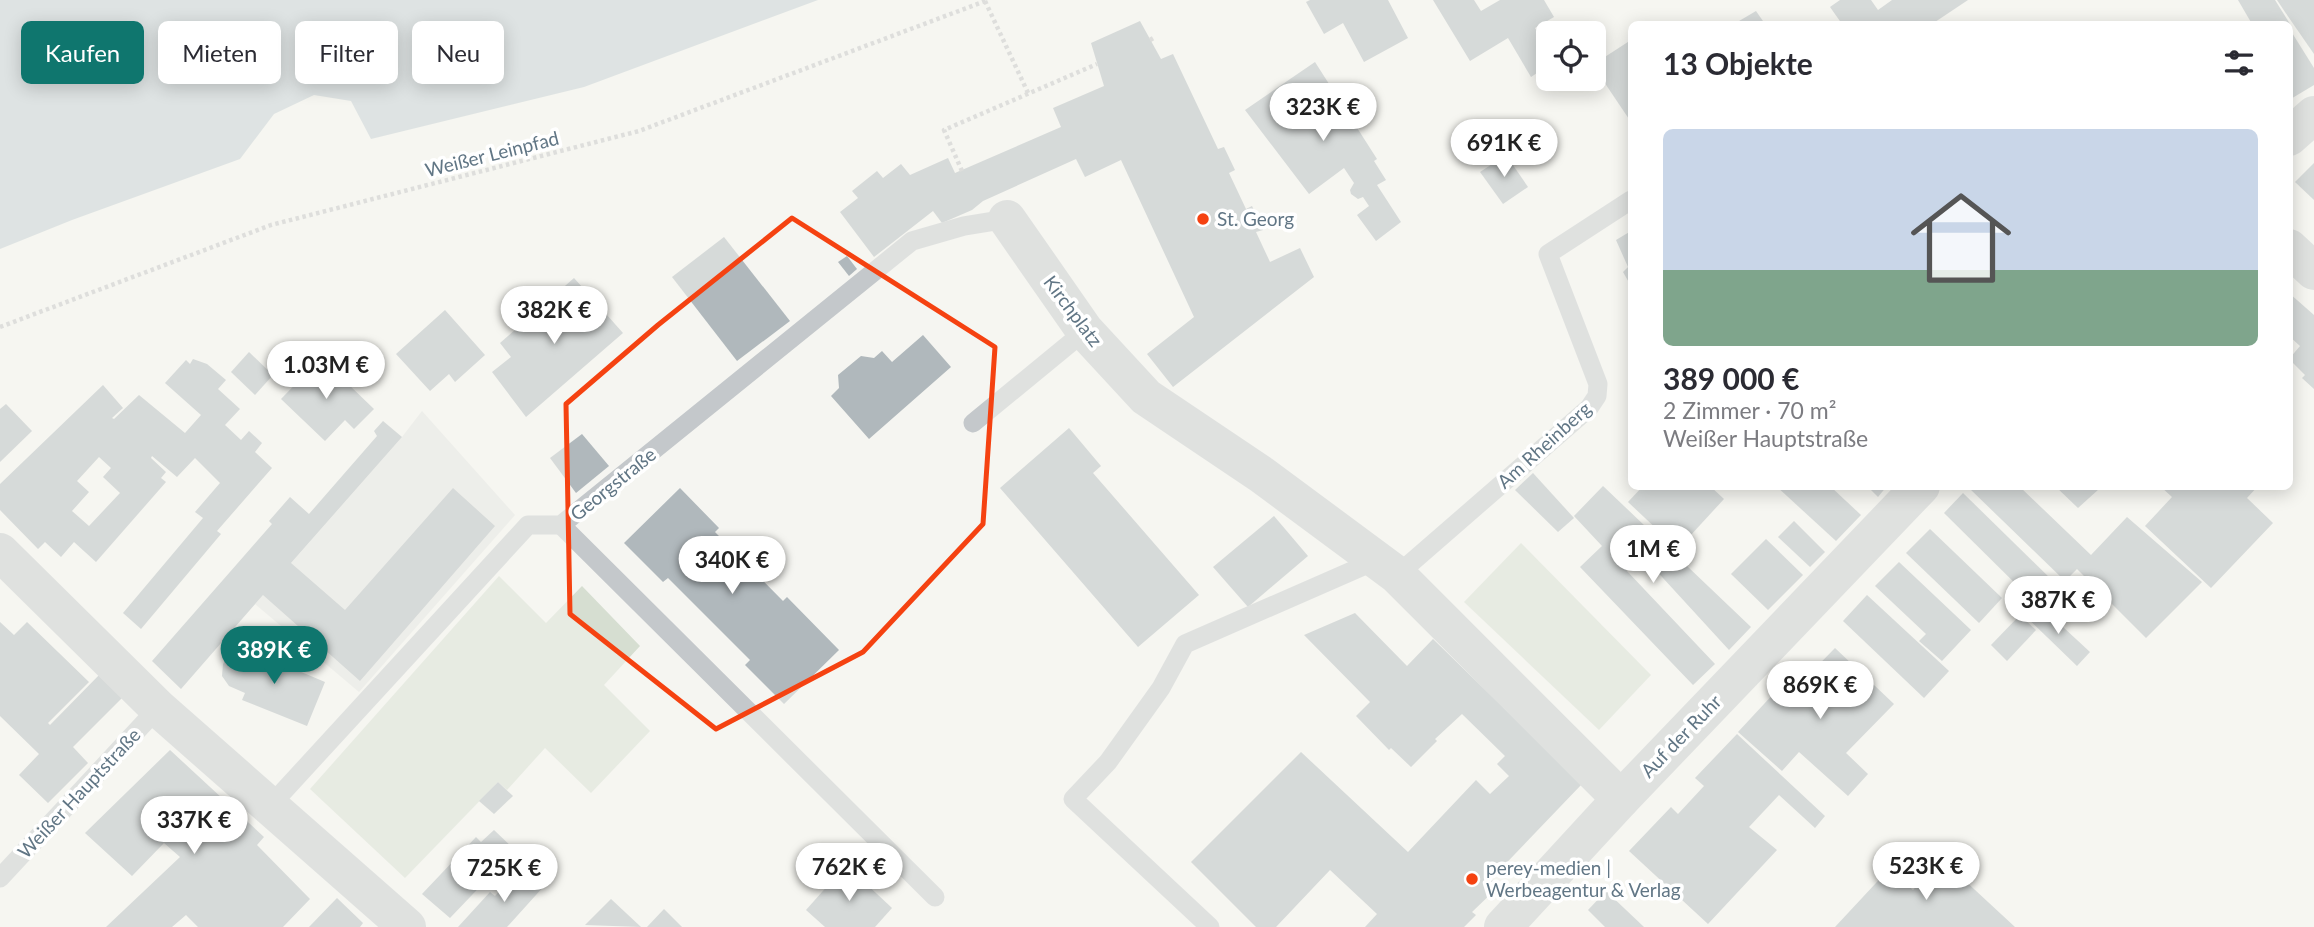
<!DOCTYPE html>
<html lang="de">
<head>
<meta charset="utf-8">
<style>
  :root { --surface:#fff; --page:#f2f2f3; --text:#2b2b33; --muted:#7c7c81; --line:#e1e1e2; --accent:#0f766e }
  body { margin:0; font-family:Lato,sans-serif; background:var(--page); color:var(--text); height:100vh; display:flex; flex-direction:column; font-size:26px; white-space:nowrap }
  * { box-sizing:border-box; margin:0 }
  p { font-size:23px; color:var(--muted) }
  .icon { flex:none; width:38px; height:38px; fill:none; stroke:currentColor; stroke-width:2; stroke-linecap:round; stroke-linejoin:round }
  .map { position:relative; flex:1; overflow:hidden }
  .panel { position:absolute; left:1628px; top:21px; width:665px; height:469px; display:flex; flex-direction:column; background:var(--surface); border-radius:10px; box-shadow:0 4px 18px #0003 }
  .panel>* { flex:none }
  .hud { position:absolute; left:21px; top:21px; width:665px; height:63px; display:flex; gap:14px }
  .buttons { position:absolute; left:1536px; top:21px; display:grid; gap:14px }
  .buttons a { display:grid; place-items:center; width:70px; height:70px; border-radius:10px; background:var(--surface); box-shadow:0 4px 18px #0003; font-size:35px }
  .price { position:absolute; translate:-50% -60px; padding:0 16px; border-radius:24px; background:#fff; color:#222; font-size:23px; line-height:46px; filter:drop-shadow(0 2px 4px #0008) }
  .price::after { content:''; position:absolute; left:50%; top:42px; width:21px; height:16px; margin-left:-10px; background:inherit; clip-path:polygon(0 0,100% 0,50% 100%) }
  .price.active { background:var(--accent); color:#fff }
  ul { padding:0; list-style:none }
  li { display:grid; align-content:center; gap:14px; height:371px; padding:0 35px }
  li+li { border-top:2px solid var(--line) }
  li span { display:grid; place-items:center; height:217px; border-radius:10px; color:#555 }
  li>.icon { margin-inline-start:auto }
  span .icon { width:126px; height:126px; fill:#fffc; stroke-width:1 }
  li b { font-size:30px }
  h2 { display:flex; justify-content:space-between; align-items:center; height:84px; padding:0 35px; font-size:30px }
  .pill { padding:0 24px; border-radius:10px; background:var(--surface); box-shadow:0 4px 18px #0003; font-size:24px; line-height:63px }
  .pill.active { background:var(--accent); color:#fff }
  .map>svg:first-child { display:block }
  .built { fill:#e3e4e2 }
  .green { fill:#d6ded1 }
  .water { fill:#c2cdd2 }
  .building { fill:#b0b8bc; fill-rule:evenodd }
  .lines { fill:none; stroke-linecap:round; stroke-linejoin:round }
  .path { stroke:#c0c2c3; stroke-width:4.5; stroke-dasharray:3.5 3.5; stroke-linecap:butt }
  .service { stroke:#c4c8cb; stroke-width:19 }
  .minor { stroke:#c4c8cb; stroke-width:38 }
  .marked { fill:none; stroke:#f54211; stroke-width:5; stroke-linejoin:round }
  .poi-dot { fill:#f54211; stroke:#fff; stroke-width:2.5 }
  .labels { text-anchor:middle; stroke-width:7; stroke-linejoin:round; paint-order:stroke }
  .street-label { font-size:19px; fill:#617685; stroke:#fff }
  .poi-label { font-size:19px; fill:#617685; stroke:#fff; text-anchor:start }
</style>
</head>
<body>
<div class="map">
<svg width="2314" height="927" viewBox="0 0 2314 927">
  <rect width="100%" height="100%" fill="#f5f5f1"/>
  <path class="built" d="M422,411l93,104 -156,177 -104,-88 147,-167z"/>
  <g class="green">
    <path d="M1521,543l130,132 -52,55 -135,-128z"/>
    <path d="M499,576l47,47 36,-37 58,60 -36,39 46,46 -59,62 -46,-45 -38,42 -9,-8 -93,96 -95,-89z"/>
  </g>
  <path class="water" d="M0,0h818l-234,87 -213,52 -20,-38 -37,-6 -40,19 -34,45 -168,61 -72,29z"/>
  <g class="building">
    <path d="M1310,0h78l20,38 -44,24 -21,-39 -19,11 -18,-32z"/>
    <path d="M1433,0h41l7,11 19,-11h44l10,17 -19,11 14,24v13l-18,12 -23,-39 -38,23z"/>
    <path d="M1840,0h31l7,10 14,-10h76l-36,24h-90l-12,-17z"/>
    <path d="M2238,0h37l15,24h-38z"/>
    <path d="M2277,0h37v54l-29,-42z"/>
    <path d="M1756,11l9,13h-31z"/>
    <path d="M1140,21l21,38 12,-5 45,95 6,-2 11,23 -6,3 17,36 6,-3 11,24 -7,2 14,30 30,-14 14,29 -141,110 -26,-33 47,-37 -73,-157 -36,17 -9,-18 -93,42 -11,9 -30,13 -9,-12 -59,46 -34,-45 18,-14 -6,-7 25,-20 6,7 18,-14 9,11 38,-17 7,15 106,-46 -8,-19 51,-22 -13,-43z"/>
    <path d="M2289,28l25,40v17l-25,15z"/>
    <path d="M1631,40v82l-37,-55v-3z"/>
    <path d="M1315,62l62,97 -3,2 12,19 -9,5 24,37 -25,19 -19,-26 12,-9 -6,-9 -5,2 -7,-5 -1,-4 4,-7 -10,-15 -35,26 -64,-84z"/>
    <path d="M1506,155l22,32 -25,17 -23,-32z"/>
    <path d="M2314,163v37l-19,-18z"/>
    <path d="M1631,231v55l-8,-14 5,-5 -12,-27z"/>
    <path d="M724,237l66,84 -53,40 -65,-84z"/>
    <path d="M847,256l10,13 -8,7 -11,-14z"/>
    <path d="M574,278l49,55 -97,84 -34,-45 19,-15 -11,-14z"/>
    <path d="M2289,293l25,22v74l-12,-11 3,-3 -16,-16 11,-13 -11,-10z"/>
    <path d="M445,310l40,45 -30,27 -6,-8 -19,17 -34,-37z"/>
    <path d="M923,335l28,32 -82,72 -38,-43 8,-8 -1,-13 23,-19 13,2 8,-7 10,11z"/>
    <path d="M249,352l24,23 -18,20 -24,-23z"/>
    <path d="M321,358l53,51 -20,20 -9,-9 -20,21 -44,-42z"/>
    <path d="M193,359l14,5 19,16 -8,9 22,20 -15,16 16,15 8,-9 13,12 -7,9 17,16 -55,63 4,3 -80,95 -18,-16 80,-95 -8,-6 25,-29 -25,-25 -18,19 -25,-21 -1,2 15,14 -5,6 5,4 -70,80 -22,-20 -13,15 -16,-15 -7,7 -38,-39v-26l103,-99 20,23 -11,10 2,1 25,-24 46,38 16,-18 -36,-32 21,-23 4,4zM99,457l12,11 -8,9 17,16 -31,33 -17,-15 17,-19 -12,-11z"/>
    <path d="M6,404l26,27 -32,31v-53z"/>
    <path d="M383,421l19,16 -111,126 54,47 108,-122 42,38 -135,155 -97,-86 -82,94 -29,-28 120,-137 -3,-3 21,-24 19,17 68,-78 -3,-5z"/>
    <path d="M1069,428l32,38 -8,7 106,122 -61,52 -138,-159z"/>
    <path d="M582,434l27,32 -33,27 -26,-35z"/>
    <path d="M1533,473l41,45 -16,14 -43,-42z"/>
    <path d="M1603,486l148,141 -22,23 -88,-96 -15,16 89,94 -22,21 -113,-118 22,-21 -28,-30z"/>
    <path d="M1643,486h67l14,13 -46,50 -50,-47z"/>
    <path d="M1776,486h54l31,29 -25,26z"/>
    <path d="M1867,486h20l-9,11z"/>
    <path d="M1972,486h47l72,69 36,-38 75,65 -56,56 -69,-69 -12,12 -95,-92z"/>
    <path d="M2055,486h42l2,3 -21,19z"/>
    <path d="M2160,486h98l-11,12 26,25 -62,65 -66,-62 27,-29z"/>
    <path d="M680,488l39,40 -4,4 68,69 4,-4 52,53 -55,54 -39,-39 5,-5 -82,-82 -5,4 -39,-39z"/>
    <path d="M1963,493l90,88 -20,20 -89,-88z"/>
    <path d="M1274,516l34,40 -60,51 -35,-40z"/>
    <path d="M1794,521l31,31 -15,15 -32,-30z"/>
    <path d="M1930,529l72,69 -23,25 -73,-70z"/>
    <path d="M1766,539l37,36 -35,35 -37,-36z"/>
    <path d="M1899,562l72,68 -29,31 -23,-20 7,-7 -51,-48z"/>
    <path d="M1867,595l82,76 -25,27 -81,-77z"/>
    <path d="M2026,604l18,16 6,-5 40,37 -13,14 -57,-55z"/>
    <path d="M1355,613l52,53 26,-27 149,145 -91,95 7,8 -26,25 4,3 -12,12h-99l12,-13 -47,-44 -54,57h-20l-65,-65 110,-110 107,100 68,-72 14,14 19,-18 -12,-12 8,-8 -43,-42 -27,25 2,2 -26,26 -20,-19 -2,2 -33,-34 14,-14 -66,-67z"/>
    <path d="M2020,615l16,15 -29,31 -16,-16z"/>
    <path d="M0,622l14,13 13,-13 62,60 -41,41 2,2 52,-53 23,23 -52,52 15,16 -40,40 -29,-28 20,-21 -39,-38z"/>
    <path d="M1835,648l59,56 -48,49 22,21 -20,22 -49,-44 -17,19 -44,-39 39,-42 9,8z"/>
    <path d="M241,653l17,6 3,-4 64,27 -18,44 -65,-26 3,-7 -16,-7 -7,-10 1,-12 4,-6z"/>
    <path d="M1737,734l88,82 -10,12 -36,-33 -30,32 28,23 -69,74 -79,-73 42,-44 7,7 26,-28 -9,-8z"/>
    <path d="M170,750l94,87 -7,8 53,54 -27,28h-85l-12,-12 -14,12h-66l74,-70 -16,-14 -32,33 -47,-43z"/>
    <path d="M498,782l15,14 -19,18 -15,-13z"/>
    <path d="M494,830l21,20 -65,68 -28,-24 54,-57 5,5z"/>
    <path d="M1950,850l19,17 -8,10 54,50h-180l54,-58 24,21z"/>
    <path d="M846,865l46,43 -17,19h-50l-19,-17z"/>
    <path d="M516,873l11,11 8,-8 10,9 -38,42h-49l32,-35 5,4z"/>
    <path d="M1606,891l38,36h-39l-17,-17z"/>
    <path d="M337,898l26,25 -3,4h-51z"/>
    <path d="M611,899l30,28 -56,-2z"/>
    <path d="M664,909l18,18h-35z"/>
  </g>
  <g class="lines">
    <g class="path">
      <path d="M985,1l44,94"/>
      <path d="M1150,40l5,-3"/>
      <path d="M962,171l-18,-41 153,-66"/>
      <path d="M0,327l271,-102 368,-94 349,-131"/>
    </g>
    <g class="service">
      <path d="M973,423l112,-92"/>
      <path d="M561,525l374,372"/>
      <path d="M1397,575l192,-167 8,-12 1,-12 -50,-130 83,-54"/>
      <path d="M269,807l259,-282h33l351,-284 52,-15 43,-7"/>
      <path d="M0,878l158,-170"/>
      <path d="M1210,927l-137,-128 35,-37 53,-74 24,-44 192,-84"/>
    </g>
    <g class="minor">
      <path d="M2289,137l25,-22"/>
      <path d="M1007,219l78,112 61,66 116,78 135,100 224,224"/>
      <path d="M2289,248l25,23"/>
      <path d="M0,552l158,156 249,219"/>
      <path d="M1503,927l118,-128 300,-313"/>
    </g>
  </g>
  <path d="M0 0H2314V927H0ZM792,218l203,129 -12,177 -120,128 -147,77 -146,-115 -4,-210 92,-79z" fill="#f5f5f1" fill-opacity=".55" fill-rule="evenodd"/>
  <path class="marked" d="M792,218l203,129 -12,177 -120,128 -147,77 -146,-115 -4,-210 92,-79z"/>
  <g class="poi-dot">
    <circle cx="1203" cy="219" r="7"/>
    <circle cx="1472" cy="879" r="7"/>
  </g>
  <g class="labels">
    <g class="street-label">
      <text transform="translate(492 154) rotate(-14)" y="7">Weißer Leinpfad</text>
      <text transform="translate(1073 311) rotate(53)" y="7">Kirchplatz</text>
      <text transform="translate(1544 445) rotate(-42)" y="7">Am Rheinberg</text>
      <text transform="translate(613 484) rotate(-39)" y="7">Georgstraße</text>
      <text transform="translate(1681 736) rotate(-46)" y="7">Auf der Ruhr</text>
      <text transform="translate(79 793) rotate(-47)" y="7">Weißer Hauptstraße</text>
    </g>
    <g class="poi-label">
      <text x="1217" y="226">St. Georg</text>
      <text x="1486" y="875">perey-medien |<tspan x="1486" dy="22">Werbeagentur &amp; Verlag</tspan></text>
    </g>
  </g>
</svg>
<div class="buttons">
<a><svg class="icon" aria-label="locate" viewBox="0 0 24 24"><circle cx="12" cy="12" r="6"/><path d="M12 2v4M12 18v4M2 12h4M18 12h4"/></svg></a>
</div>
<b class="price" style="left:1323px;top:143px">323K €</b>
<b class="price" style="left:1504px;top:179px">691K €</b>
<b class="price" style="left:554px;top:346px">382K €</b>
<b class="price" style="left:326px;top:401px">1.03M €</b>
<b class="price" style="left:1653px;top:585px">1M €</b>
<b class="price" style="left:732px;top:596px">340K €</b>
<b class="price" style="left:2058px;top:636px">387K €</b>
<b class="price active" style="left:274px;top:686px">389K €</b>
<b class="price" style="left:1820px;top:721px">869K €</b>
<b class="price" style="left:194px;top:856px">337K €</b>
<b class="price" style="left:1926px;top:902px">523K €</b>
<b class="price" style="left:849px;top:903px">762K €</b>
<b class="price" style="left:504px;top:904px">725K €</b>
<div class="hud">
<a class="pill active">Kaufen</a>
<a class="pill">Mieten</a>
<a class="pill">Filter</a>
<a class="pill">Neu</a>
</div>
<section class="panel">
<h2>13 Objekte<svg class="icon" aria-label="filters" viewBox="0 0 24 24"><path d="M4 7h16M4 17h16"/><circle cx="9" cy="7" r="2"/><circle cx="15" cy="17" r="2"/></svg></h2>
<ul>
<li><span style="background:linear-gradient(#c9d6e8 65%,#7fa58c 0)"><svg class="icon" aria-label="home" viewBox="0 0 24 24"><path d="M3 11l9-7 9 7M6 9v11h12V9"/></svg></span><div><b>389 000 €</b><p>2 Zimmer · 70 m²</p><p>Weißer Hauptstraße</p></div></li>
</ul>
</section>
</div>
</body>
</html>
